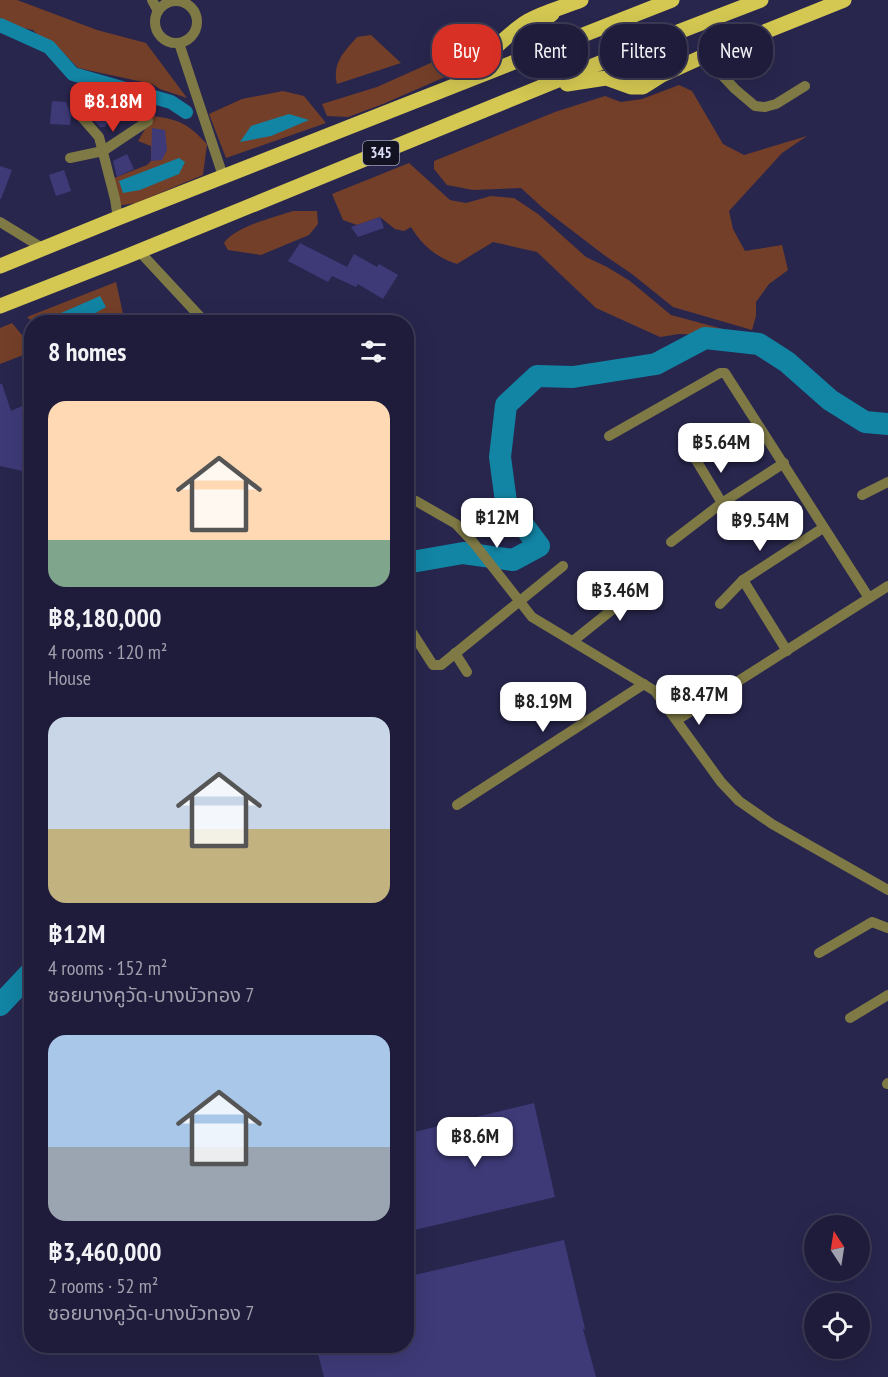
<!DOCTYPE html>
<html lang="en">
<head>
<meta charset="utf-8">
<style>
  :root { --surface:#1e1c3a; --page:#262542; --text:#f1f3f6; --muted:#a1a1af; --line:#3c3a54; --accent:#d93025 }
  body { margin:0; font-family:"PT Sans Narrow","Noto Sans Thai",sans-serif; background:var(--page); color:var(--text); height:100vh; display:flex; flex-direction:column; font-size:22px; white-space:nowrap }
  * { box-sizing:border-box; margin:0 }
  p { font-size:20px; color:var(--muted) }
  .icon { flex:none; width:33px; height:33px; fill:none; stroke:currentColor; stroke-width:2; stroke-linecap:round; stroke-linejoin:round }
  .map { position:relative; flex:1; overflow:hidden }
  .sheet { position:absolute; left:24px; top:315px; width:390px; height:1038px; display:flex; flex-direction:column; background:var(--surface); border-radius:24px; box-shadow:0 6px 24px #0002,0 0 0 2px var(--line) }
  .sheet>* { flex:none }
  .banner { position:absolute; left:432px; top:24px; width:366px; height:54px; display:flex; gap:12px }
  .needle { width:39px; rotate:348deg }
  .fabs { position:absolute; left:804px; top:1215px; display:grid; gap:12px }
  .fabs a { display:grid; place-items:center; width:66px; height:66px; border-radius:50%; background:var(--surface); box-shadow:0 6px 24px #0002,0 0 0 2px var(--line); font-size:30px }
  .price { position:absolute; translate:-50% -51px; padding:0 14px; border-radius:12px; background:#fff; color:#222; font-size:20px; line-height:39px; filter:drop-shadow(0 2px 3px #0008) }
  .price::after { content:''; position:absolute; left:50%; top:36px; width:18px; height:14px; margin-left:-9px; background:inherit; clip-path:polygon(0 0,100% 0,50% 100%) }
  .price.selected { background:var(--accent); color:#fff }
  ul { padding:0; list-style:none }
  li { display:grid; align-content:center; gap:12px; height:318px; padding:0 24px }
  li span { display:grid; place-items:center; height:186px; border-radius:18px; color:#555 }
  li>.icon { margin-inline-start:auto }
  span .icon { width:108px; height:108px; fill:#fffc; stroke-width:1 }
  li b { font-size:26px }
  h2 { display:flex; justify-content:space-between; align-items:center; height:72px; padding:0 24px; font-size:26px }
  .chip { padding:0 21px; border-radius:24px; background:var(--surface); box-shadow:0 6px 24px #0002,0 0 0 2px var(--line); font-size:21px; line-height:54px }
  .chip.selected { background:var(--accent); color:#fff }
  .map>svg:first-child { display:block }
  .green { fill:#743f28 }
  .water { fill:#1284a4 }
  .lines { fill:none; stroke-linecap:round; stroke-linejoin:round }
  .canal { stroke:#1284a4; stroke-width:14 }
  .river { stroke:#1284a4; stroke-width:22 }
  .building { fill:#3e3a78 }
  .street { stroke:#7f7a45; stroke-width:10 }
  .primary { stroke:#d4c852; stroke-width:15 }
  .labels { text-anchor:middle; stroke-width:4.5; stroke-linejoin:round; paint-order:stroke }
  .shield { fill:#121223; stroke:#9f9fb7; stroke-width:1.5 }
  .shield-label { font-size:15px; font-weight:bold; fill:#dbdcf6 }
</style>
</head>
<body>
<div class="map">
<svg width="888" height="1377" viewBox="0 0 888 1377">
  <rect width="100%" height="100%" fill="#28264d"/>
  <g class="green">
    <path d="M0,0h17l80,30 49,13 41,55 -27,-9 -8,-5 -74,-16 -24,-25 -16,-8 -5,-5 -33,-6z"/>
    <path d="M371,35l30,28 -64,21c-5,-21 7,-32 20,-47z"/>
    <path d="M453,53l18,6 -17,14 -71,31 -35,13 -21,-1 -5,-12 55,-17z"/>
    <path d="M679,85l13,6 31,53 21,11 63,-19 -25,17 -53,58 4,18 12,22 37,-6 6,25 -19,14 -13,18v14l-4,14 -79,-23 -41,-33 -28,-19 -60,-46 -23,-21 -48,2 -26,-5 -13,-16v-8l121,-49 50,-16 16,6 21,-3z"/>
    <path d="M283,91l21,5 22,27 -100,35 -17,-44 33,-15z"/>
    <path d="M153,116c28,4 35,8 54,28l-4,31 -67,28 -19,3 -3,-28 33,-13 4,-4v-15l-13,-5z"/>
    <path d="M409,163l41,37 16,3 25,-7 23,2 24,16 48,43 21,10 23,14 41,34 78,21 -70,-2 -19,3 -64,-29 -59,-56 -44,-10 -36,22c-20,-6 -35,-19 -46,-37l-7,4 -9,-2 -15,-12 -23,8 -14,-5 -11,-26z"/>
    <path d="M293,211h24l1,13 -9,11 -48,20 -33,-5 -4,-7c10,-16 51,-26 69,-32z"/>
    <path d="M116,282l7,32 -21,8h-69l-6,-5z"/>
    <path d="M12,323l19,23v6l-31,12v-36z"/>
  </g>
  <g class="water">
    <path d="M289,114l20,6 -38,16 -31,6 11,-16z"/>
    <path d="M179,158l6,4 -6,12 -39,16 -17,3 -4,-12z"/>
    <path d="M100,296l6,11 -26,15h-32l-3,-2z"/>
  </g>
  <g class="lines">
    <path class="canal" d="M0,25l49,22 24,27 98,28 15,10"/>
    <g class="river">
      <path d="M406,563l57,-10 50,7 26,-14 -33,-44 -6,-45 6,-52 31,-29 36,1 83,-13 49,-26 54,6 28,18 43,38 35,22 23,2"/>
      <path d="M0,1005l32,-34"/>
    </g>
  </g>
  <g class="building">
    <path d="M94,98l21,11 -10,18h-5l-12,-14z"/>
    <path d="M52,101l14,1 5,13 -1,10 -20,-1z"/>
    <path d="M152,128l13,2 2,20 -5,10 -11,1z"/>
    <path d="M127,154l7,15 -17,8 -4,-16z"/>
    <path d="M0,166l12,4 -11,29h-1z"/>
    <path d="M64,170l7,21 -15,5 -7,-21z"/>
    <path d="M380,217l4,11 -26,9 -7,-10z"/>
    <path d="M300,243l47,24 7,-13 23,13 2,-3 19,11 -15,24 -25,-15 -2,3 -24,-11 -4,6 -40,-21z"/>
    <path d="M0,384h2l9,27 11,-5 9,39 -4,27 -27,-6z"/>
    <path d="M534,1103l21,94 -149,35v-98z"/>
    <path d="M564,1240l21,89h-2l13,48h-272l-8,-31h90v-69z"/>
  </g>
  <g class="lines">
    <g class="street">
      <path d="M152,0l6,11"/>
      <circle cx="176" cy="22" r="21"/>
      <path d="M179,43l44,133"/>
      <path d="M704,56l31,33 20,17 10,1 11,-3 29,-18"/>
      <path d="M79,114l20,23 16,62 3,19"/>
      <path d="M70,158l33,-7 45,-30"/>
      <path d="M0,222l44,27"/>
      <path d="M139,251l66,71"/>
      <path d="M609,436l111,-63h5l144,225"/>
      <path d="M696,460l26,43"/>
      <path d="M862,495l26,-13"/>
      <path d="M406,499l10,2 40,23 17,18 59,75 123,74 66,91 18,19 33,23 116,66"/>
      <path d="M671,542l51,-39 62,-40"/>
      <path d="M743,580l44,71"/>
      <path d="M720,604l23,-24 80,-52"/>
      <path d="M406,623l27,42h8l122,-99"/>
      <path d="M573,641l75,-60"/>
      <path d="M455,653l12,19"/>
      <path d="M677,720l211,-134"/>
      <path d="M457,805l187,-121"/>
      <path d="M819,953l53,-31 16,6"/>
      <path d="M850,1018l38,-23"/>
      <path d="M887,1084l1,-1"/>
    </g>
    <g class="primary">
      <path d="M552,14l-11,8 -3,8c6,10 17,9 28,10"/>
      <path d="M639,47l-6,18 2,12 7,3 12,-3"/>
      <path d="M463,75c22,-15 44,-42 65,-54 16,-9 36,-14 53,-21"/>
      <path d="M567,84l39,-6 25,9h12l19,-12 42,-19 140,-56"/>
      <path d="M0,266l118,-48 554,-218"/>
      <path d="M0,306l125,-49 514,-210 122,-47"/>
    </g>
  </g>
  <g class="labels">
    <rect class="shield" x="363" y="141" width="36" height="24" rx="4.5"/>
    <g class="shield-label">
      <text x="381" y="158">345</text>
    </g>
  </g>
</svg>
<div class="fabs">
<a><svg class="needle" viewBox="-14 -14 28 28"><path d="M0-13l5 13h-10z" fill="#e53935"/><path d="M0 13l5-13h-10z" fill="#a1a1af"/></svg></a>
<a><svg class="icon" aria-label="locate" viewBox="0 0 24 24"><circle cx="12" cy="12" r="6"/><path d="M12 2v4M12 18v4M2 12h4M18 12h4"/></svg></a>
</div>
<b class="price selected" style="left:113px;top:133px">฿8.18M</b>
<b class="price" style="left:721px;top:474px">฿5.64M</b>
<b class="price" style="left:497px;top:549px">฿12M</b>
<b class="price" style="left:760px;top:552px">฿9.54M</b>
<b class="price" style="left:620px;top:622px">฿3.46M</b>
<b class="price" style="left:699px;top:726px">฿8.47M</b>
<b class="price" style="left:543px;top:733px">฿8.19M</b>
<b class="price" style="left:475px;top:1168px">฿8.6M</b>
<div class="banner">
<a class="chip selected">Buy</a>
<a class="chip">Rent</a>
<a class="chip">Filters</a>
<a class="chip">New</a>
</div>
<section class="sheet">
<h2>8 homes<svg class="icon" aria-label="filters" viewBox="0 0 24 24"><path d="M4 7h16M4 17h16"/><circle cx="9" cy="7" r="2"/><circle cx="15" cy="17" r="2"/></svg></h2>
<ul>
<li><span style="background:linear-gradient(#ffd9b3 75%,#7fa58c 0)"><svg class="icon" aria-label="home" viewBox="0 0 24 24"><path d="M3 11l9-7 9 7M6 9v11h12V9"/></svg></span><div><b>฿8,180,000</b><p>4 rooms · 120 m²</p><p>House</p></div></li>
<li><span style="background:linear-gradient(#c9d6e8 60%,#c2b280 0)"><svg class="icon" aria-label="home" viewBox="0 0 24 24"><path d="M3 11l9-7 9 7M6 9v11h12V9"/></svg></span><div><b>฿12M</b><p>4 rooms · 152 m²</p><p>ซอยบางคูวัด-บางบัวทอง 7</p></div></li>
<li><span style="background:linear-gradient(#a9c7e8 60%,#9aa5b1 0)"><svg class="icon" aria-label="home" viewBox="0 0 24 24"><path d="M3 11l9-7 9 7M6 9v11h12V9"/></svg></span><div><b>฿3,460,000</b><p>2 rooms · 52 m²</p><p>ซอยบางคูวัด-บางบัวทอง 7</p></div></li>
</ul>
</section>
</div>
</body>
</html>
